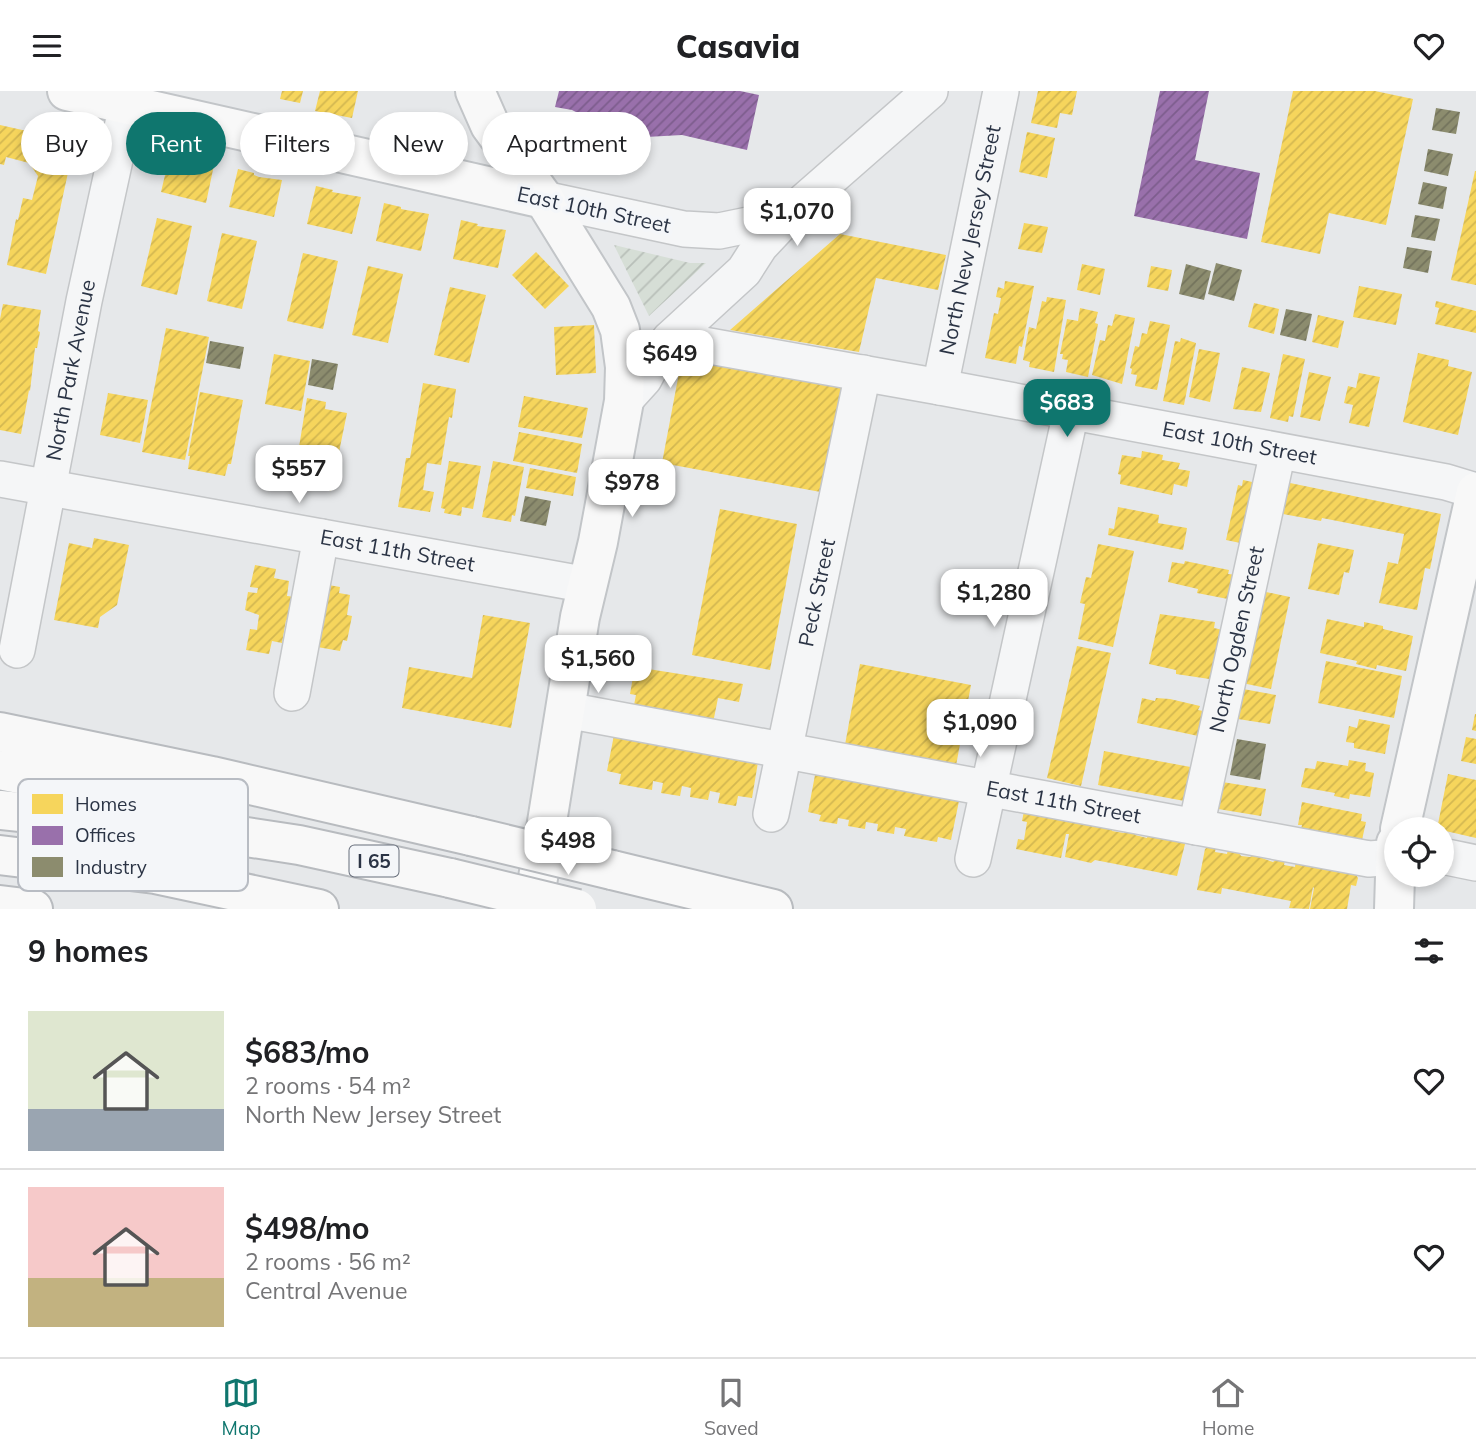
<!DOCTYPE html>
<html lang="en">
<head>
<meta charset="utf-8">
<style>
  :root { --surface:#fff; --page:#f6f6f6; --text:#202124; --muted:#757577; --line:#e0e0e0; --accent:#0f766e }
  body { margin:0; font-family:Mulish,sans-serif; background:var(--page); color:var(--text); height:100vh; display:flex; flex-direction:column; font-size:26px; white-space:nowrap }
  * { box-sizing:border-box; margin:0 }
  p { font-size:23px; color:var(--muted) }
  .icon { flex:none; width:38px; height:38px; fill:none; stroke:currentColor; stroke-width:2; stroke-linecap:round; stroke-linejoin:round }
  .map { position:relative; height:818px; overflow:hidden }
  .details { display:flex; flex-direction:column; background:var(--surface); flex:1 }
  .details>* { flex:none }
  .hud { position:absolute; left:21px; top:21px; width:700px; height:63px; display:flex; gap:14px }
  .controls { position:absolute; left:1384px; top:726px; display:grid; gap:14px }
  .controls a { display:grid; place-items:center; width:70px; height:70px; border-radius:50%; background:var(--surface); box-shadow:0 4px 10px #0003; font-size:35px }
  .price { position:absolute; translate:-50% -60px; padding:0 16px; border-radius:14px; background:#fff; color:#222; font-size:23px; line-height:46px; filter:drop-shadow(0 2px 4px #0008) }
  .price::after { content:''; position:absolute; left:50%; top:42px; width:21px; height:16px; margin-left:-10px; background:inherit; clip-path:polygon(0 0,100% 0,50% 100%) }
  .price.selected { background:var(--accent); color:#fff }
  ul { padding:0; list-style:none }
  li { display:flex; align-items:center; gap:21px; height:175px; padding:0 28px }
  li+li { border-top:2px solid var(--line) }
  li span { display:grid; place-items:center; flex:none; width:196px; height:140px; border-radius:0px; color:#555 }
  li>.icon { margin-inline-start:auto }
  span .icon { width:84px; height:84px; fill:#fffc; stroke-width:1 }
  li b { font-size:30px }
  h2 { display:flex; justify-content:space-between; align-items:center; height:84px; padding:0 28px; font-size:30px }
  .chip { padding:0 24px; border-radius:32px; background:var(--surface); box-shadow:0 4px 10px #0003; font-size:24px; line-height:63px }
  .chip.selected { background:var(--accent); color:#fff }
  header { display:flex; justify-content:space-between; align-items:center; height:91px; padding:0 28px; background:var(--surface); font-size:32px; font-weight:800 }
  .menu { display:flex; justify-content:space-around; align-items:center; height:98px; border-top:2px solid var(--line); background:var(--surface); font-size:19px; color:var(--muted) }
  .menu a { display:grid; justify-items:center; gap:4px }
  .menu .selected { color:var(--accent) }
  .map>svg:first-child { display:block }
  .garden { fill:url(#garden-furrows) }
  .homes { fill:url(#homes-hatch) }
  .offices { fill:url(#offices-hatch) }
  .industry { fill:url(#industry-hatch) }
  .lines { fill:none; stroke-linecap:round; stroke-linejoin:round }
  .minor-casing { stroke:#c4c6c8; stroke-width:38 }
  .major-casing { stroke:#c2c5c8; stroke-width:42 }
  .highway-casing { stroke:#b8bbbf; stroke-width:42 }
  .minor { stroke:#f5f6f7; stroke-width:35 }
  .major { stroke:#f8f8f8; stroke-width:38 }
  .highway { stroke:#f8f8f8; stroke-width:38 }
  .highway-bridge-casing { stroke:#b8bbbf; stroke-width:42; stroke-linecap:butt }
  .highway-bridge { stroke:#f8f8f8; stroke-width:38 }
  .labels { text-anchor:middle; stroke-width:7; stroke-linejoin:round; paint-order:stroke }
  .shield { fill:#f4f6f9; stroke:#676e7b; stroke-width:2 }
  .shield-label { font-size:19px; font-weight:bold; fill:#2b3445 }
  .street-label { font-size:21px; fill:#2b3445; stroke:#f4f6f9 }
  .key { fill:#f4f6f9; stroke:#b8bcc3; stroke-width:2 }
  .key-label { font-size:19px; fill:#2b3445 }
</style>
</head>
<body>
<header><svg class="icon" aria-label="menu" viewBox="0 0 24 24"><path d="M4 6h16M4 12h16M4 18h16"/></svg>Casavia<svg class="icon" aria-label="heart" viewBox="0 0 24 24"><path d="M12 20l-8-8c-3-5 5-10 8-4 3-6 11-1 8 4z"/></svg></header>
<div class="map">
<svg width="1476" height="818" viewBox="0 0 1476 818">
  <defs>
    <pattern id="garden-furrows" width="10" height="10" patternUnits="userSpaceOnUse" patternTransform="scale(1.75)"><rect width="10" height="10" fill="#d6ded6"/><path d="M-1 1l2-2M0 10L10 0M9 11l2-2" fill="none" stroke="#b8bfb9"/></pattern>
    <pattern id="homes-hatch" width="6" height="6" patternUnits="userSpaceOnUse" patternTransform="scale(1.75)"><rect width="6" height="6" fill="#f6d55c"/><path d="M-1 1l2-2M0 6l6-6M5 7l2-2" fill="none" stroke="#d3b751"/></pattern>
    <pattern id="offices-hatch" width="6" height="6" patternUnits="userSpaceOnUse" patternTransform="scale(1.75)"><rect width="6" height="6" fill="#9970ab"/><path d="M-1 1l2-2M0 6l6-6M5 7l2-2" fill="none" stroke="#7d5d8d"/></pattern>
    <pattern id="industry-hatch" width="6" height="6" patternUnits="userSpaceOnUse" patternTransform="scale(1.75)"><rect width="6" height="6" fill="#8c8c6e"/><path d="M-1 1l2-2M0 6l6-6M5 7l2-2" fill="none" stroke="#73735c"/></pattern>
  </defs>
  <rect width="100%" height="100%" fill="#e6e8ea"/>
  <path class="garden" d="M614,154l76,18h16l-57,53z"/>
  <g class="homes">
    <path d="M282,0h21l-3,12 -20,-4z"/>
    <path d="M320,0h38l-6,27 -37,-7z"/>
    <path d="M1038,0h39l-5,24 -12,-2 -3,15 -26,-5z"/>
    <path d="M1293,0h82l38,8 -27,126 -57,-12 -9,41 -59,-12z"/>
    <path d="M0,34l58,13 -1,3 17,4 -28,129 -39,-9 9,-46 2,1 5,-22 9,2 6,-24 -9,-13 -23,-6 -2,8 -4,-1z"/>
    <path d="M1027,41l28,6 -8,40 -28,-6z"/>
    <path d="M170,63l17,4 -1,2 6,2v-2l22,5 -8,38 -45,-11z"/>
    <path d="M238,78l16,4v2l5,2 23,3 -8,37 -45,-10z"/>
    <path d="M1475,80h1v114l-25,-5z"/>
    <path d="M316,95l17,4 -1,2 29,5 -9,37 -45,-10z"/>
    <path d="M384,112l17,4v2l5,1 23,4 -8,37 -45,-10z"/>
    <path d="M157,127l35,8 -15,69 -36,-9z"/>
    <path d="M461,129l17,4 -1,2 29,4 -8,38 -45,-9z"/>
    <path d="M1024,132l24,4 -6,26 -24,-4z"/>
    <path d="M222,142l35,8 -15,68 -35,-8z"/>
    <path d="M840,143l106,21 -8,35 -62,-12 -17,74 -129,-22z"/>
    <path d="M536,161l33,34 -24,23 -33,-34z"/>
    <path d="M303,162l35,8 -15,68 -36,-8z"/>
    <path d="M1082,173l23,5 -5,26 -23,-5z"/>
    <path d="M368,175l35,8 -15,69 -36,-8z"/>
    <path d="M1151,175l21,4 -4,21 -21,-4z"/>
    <path d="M1005,190l29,5 -12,61 -3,-1 -3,18 -31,-6 9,-45 4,1 3,-16 -5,-1 2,-10 6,2z"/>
    <path d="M1359,195l43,8 -6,31 -43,-8z"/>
    <path d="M450,196l36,8 -17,68 -35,-8z"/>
    <path d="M1047,206l19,3 -12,72 -25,-5 1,-5 -7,-2 6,-33 7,2 6,-28 4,1z"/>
    <path d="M1436,210l40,10v22l-41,-9 4,-16 -4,-1z"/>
    <path d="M1254,212l25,6 -5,25 -26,-7z"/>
    <path d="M3,213l38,6 -3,21 2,1 -3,16h-2l-5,43 -1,-1 -8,44 -21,-4v-111z"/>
    <path d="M1080,217l18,4 -3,11 3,1 -10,53 -22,-5 2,-12 -6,-1 1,-5h-3l7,-35 11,2z"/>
    <path d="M1115,223l20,4 -13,66 -30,-9 8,-35 5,1 3,-16 4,1z"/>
    <path d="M1318,224l26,6 -6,27 -26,-6z"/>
    <path d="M1150,230l20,4 -13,65 -22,-4 2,-11 -6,-1 1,-5 -2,-1 5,-22 4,1 3,-14 5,1z"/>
    <path d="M594,234l2,48 -40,2 -2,-48z"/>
    <path d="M166,237l43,9 -24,123 -43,-8z"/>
    <path d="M1181,247l15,5 -12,62 -21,-4 12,-60 5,1z"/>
    <path d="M1199,258l21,4 -10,49 -21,-5z"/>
    <path d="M1418,262l31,7 -1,6 24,6 -14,63 -55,-13z"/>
    <path d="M274,263l36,7 -9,50 -36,-7z"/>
    <path d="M1283,263l22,5 -12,58 -4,-1 -1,6 -18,-4z"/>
    <path d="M682,266l175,33 -20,105 -175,-32z"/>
    <path d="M1242,276l28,6 -9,39 -28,-3z"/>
    <path d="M1309,281l22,5 -11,44 -20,-4z"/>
    <path d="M1359,282l21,4 -11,50 -20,-4 4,-18 -9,-2 4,-17 8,2z"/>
    <path d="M423,292l33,6 -4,29 -3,-1 -8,48 -14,-2 -4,27 11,2 -4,20 -32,-5 8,-49h4z"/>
    <path d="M200,301l43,8 -12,64h-3l-3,12 -37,-7 2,-13h-2z"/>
    <path d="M108,302l40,7 -8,43 -40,-8z"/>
    <path d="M524,305l64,12 -6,30 -64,-11z"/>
    <path d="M307,307l19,4 -1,7 22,4 -16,78 -38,-7z"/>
    <path d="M519,341l63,12 -5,29 -64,-12z"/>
    <path d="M1142,360l21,4 -1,5 18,3 -2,6 12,2 -3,16 -13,-3 -2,11 -52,-11 1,-9 -3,-1 4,-19 19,3z"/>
    <path d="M449,370l32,5 -8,43 -11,-2 -1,9 -17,-3 1,-4 -4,-1z"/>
    <path d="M493,370l31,6 -9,49 -3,-1 -1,7 -29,-5z"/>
    <path d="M530,377l46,9 -3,19 -47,-8z"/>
    <path d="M1243,389l23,5 -16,60 -24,-5 12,-55 4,1z"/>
    <path d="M1290,392l151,31 -11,55 -5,-1 -8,42 -38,-7 9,-41 10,2 6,-30 -82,-16 -1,3 -38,-7z"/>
    <path d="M1118,416l41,8 -1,8 29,5 -4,22 -75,-15 1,-7 5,1z"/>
    <path d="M720,418l77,15 -27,146 -78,-15z"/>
    <path d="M94,447l35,7 -12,60 -17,12 -2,11 -44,-8 15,-77 23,5z"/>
    <path d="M1318,452l36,7 -5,23 -5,-1 -5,23 -31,-6z"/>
    <path d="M1098,453l36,7 -21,96 -35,-8 7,-35 -5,-1 6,-26 5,1z"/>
    <path d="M1185,470l44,9 -1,4 10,1 -5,25 -36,-7 1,-4 -30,-7 4,-20 12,2z"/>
    <path d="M255,474l21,4 -2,9 15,3 -2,15 9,1 -5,23h-5l-4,23 -10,-2 -3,13 -23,-4 4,-21 7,1 2,-15 -14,-5 3,-18 9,1 1,-5 -8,-1z"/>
    <path d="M317,492l23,4 -1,6 11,2 -3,20 5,1 -5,25 -4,-1 -3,11 -34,-6z"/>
    <path d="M1261,500l29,6 -19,92 -29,-6z"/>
    <path d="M1160,523l55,8 -1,6 13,3 -11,49 -40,-6v-4l-27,-6z"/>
    <path d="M483,524l47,8 -19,105 -109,-20 7,-41 63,11z"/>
    <path d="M1327,528l37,8v-5l19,4v3l30,7 -7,35 -29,-6 -1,4 -20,-5 1,-3 -37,-8z"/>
    <path d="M1077,555l34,7 -30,133 -34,-8z"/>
    <path d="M1326,570l76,15 -8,42 -76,-15z"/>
    <path d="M860,573l111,21 -16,86 -111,-21z"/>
    <path d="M642,577l101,16 -4,18 -21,-4 -5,25 -28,-5 1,-4 -52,-9 2,-10 -6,-1 3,-17 7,2z"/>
    <path d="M1243,598l33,6 -6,29 -32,-5z"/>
    <path d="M1142,607l13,3 1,-3 14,1 30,7 -2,4 10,2 -5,25 -66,-14z"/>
    <path d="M1475,623h1v17l-4,-1z"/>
    <path d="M1359,628l31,6 -5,29 -31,-6v-5l-8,-1 3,-16 8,2z"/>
    <path d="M614,644l144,27 -6,36 -14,-2 -2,10 -18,-3 2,-10 -10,-2 -2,9 -18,-3 1,-9 -9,-2 -2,10 -19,-3 2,-10 -10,-2 -1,9 -33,-6 2,-10 -14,-3z"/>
    <path d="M1466,646l10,2v25l-15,-3z"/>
    <path d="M1104,660l92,17 -6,34 -92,-17z"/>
    <path d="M1349,669l17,3 -1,8 9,2 -4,24 -20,-3 -1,5 -15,-3 1,-3 -34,-6 4,-19 10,1 2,-8 31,5z"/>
    <path d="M1448,683l28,6v58l-39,-9z"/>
    <path d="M815,684l9,2 1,-2 16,3v2l39,6 1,-2 78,17 -8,39 -13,-3 -1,5 -33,-6 2,-7 -11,-2 -1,7 -17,-3 1,-7 -12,-2 -1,7 -17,-3 1,-6 -11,-2 -1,6 -18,-3 2,-6 -13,-3z"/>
    <path d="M1216,690l50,8 -5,27 -49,-8z"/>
    <path d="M1302,711l60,12 -1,7 5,1 -4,18 -61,-11 1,-4h-4z"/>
    <path d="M1024,720l89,14 -1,6 12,2 1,-6 11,2 -1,6 12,3 2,-7 10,2 3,6 8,1 1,-4 11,2 3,6 -8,32 -82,-16 -4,3 -26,-6 4,-23h-3l-5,24 -45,-9 2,-10 6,1 3,-18 -5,-1z"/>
    <path d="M1209,755l7,1 -1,5 12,2 1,-5 10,2 3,5 9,1 4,-2 19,7 4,-3 8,1 -1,5 11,2 1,-5 59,11 3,5 -2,8 -5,-1 -4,24h-37l4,-21 -1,-1 -4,22 -20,-1 2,-7 -69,-13 -1,6 -24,-4 8,-41z"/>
  </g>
  <g class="offices">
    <path d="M559,0h181l19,4 -12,55 -65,-15 -36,2 -37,-8 -37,-19 -17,-3z"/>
    <path d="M1160,0h49l-14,69 65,13 -13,66 -113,-23z"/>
  </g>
  <g class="industry">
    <path d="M1436,17l24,4 -4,22 -24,-4z"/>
    <path d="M1428,58l25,5 -5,22 -24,-5z"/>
    <path d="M1423,91l24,5 -4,22 -25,-5z"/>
    <path d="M1415,124l25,4 -5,22 -24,-4z"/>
    <path d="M1407,156l25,4 -4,22 -25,-5z"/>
    <path d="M1216,172l26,7 -8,31 -26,-7z"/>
    <path d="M1186,173l25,7 -7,29 -25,-6z"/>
    <path d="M1286,218l26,5 -6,27 -26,-6z"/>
    <path d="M210,250l34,6 -4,22 -34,-6z"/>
    <path d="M312,268l26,5 -5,26 -25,-5z"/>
    <path d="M525,405l26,5 -5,25 -26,-5z"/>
    <path d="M1237,648l29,5 -6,36 -30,-5z"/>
  </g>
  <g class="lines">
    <defs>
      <g id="minor">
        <path d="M544,108l140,30 35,2 39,-8 32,-11"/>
        <path id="s1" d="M670,248l270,48 506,95 30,9"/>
        <path id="s2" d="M940,296l61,-296"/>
        <path d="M624,310l20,-22 14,-26 12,-14 74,-68 16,-25 33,-35 137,-120"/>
        <path id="s3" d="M0,388l588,106"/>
        <path id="s4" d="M17,559l67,-349 46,-210"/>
        <path d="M292,602l29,-156"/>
        <path id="s5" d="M566,619l803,149 27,-2"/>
        <path id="s6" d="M771,723l92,-441"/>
        <path id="s7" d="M1196,736l82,-376"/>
        <path d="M1442,765l34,7"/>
        <path d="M973,768l98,-447"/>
      </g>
      <g id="major">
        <path d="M67,0l477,108"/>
        <path d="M475,0l15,34 54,74 67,108 9,23 5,37 -1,34 -26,141 -18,75 -47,292"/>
        <path d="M1400,738l76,-337"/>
        <path d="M1394,818l2,-66"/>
      </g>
      <g id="highway">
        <path d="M0,641l212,44 259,60"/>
        <path d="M0,679l133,27 53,15"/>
        <path d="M0,719l227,24 72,11 151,33"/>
        <path d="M0,764l155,19 164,35"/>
        <path d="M612,779l161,39"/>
        <path d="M0,814l33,4"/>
      </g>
    </defs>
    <use href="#minor" class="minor-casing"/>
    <use href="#major" class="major-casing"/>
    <use href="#highway" class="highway-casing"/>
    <use href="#minor" class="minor"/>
    <use href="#major" class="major"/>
    <use href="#highway" class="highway"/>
    <defs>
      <g id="highway-bridge">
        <path d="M471,745l141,34"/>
        <path d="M450,787l127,31"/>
      </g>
    </defs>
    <use href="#highway-bridge" class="highway-bridge-casing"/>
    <use href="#highway-bridge" class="highway-bridge"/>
  </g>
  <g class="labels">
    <rect class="shield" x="349.5" y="754.5" width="49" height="31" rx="5"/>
    <g class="shield-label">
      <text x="374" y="777">I 65</text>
    </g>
    <g class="street-label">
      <text transform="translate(594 119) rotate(12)" y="7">East 10th Street</text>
      <text dy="7" stroke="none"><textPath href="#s2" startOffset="150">North New Jersey Street</textPath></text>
      <text dy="7" stroke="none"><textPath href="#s4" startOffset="285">North Park Avenue</textPath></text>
      <text dy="7" stroke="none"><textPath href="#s1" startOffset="579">East 10th Street</textPath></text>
      <text dy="7" stroke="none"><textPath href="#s3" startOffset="404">East 11th Street</textPath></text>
      <text dy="7" stroke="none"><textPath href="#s6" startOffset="226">Peck Street</textPath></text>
      <text dy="7" stroke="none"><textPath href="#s7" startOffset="192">North Ogden Street</textPath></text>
      <text dy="7" stroke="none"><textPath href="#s5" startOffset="506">East 11th Street</textPath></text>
    </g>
  </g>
  <rect x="18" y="688" width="230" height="112" rx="10" class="key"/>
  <rect x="32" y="703" width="31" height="20" fill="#f6d55c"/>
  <rect x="32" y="735" width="31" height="19" fill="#9970ab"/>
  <rect x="32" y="766" width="31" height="20" fill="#8c8c6e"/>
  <g class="key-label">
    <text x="75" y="720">Homes</text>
    <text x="75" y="751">Offices</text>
    <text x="75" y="783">Industry</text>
  </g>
</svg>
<div class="controls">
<a><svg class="icon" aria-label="locate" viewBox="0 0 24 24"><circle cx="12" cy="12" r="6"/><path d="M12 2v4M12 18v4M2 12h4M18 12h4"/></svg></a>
</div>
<b class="price" style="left:797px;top:157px">$1,070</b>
<b class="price" style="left:670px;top:299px">$649</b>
<b class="price selected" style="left:1067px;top:348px">$683</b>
<b class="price" style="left:299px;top:414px">$557</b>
<b class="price" style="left:632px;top:428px">$978</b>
<b class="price" style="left:994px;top:538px">$1,280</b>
<b class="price" style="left:598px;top:604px">$1,560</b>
<b class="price" style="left:980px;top:668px">$1,090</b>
<b class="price" style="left:568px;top:786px">$498</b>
<div class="hud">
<a class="chip">Buy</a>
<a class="chip selected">Rent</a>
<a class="chip">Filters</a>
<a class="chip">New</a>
<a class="chip">Apartment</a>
</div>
</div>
<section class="details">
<h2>9 homes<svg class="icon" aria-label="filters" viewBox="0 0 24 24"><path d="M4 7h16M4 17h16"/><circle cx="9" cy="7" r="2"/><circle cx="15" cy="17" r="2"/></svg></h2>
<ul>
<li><span style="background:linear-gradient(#dfe7d0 70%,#9aa5b1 0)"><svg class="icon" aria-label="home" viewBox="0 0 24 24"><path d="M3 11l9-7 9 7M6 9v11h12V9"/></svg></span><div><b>$683/mo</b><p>2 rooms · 54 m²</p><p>North New Jersey Street</p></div><svg class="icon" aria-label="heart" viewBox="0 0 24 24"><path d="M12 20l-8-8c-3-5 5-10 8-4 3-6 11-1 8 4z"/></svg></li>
<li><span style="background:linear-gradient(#f6c9c9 65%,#c2b280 0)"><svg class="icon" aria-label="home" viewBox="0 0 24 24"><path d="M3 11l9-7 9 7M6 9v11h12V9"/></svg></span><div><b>$498/mo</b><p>2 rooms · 56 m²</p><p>Central Avenue</p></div><svg class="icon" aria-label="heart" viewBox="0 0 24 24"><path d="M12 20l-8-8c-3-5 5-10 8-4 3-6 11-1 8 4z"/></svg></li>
</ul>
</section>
<nav class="menu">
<a class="selected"><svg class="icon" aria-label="map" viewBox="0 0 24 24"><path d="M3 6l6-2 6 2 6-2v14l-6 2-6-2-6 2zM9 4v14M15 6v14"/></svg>Map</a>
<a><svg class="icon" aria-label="saved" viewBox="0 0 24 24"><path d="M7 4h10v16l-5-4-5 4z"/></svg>Saved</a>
<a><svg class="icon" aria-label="home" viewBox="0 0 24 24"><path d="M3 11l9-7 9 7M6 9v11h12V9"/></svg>Home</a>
</nav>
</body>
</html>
